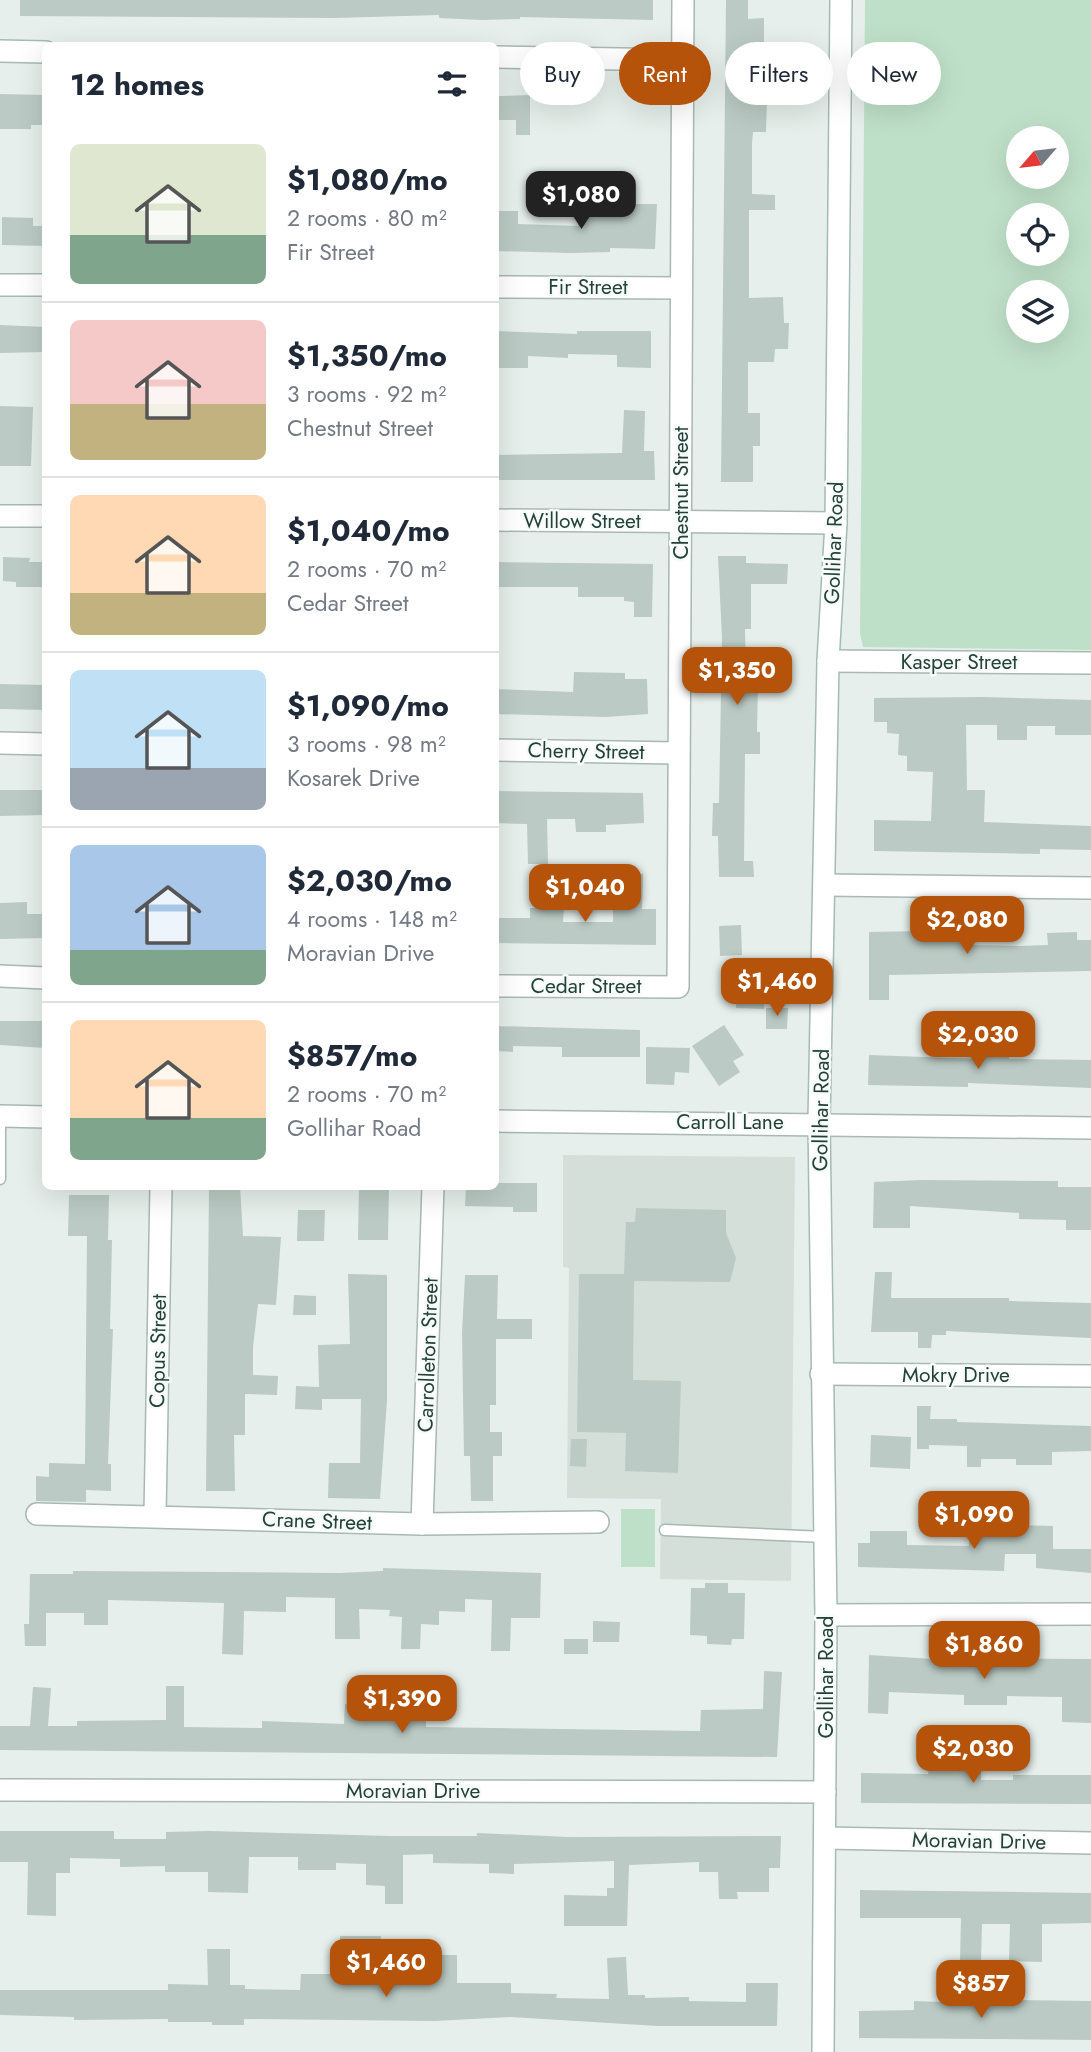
<!DOCTYPE html>
<html lang="en">
<head>
<meta charset="utf-8">
<style>
  :root { --surface:#fff; --page:#f2f2f3; --text:#1f2937; --muted:#747a83; --line:#e0e1e3; --accent:#b45309 }
  body { margin:0; font-family:Jost,sans-serif; background:var(--page); color:var(--text); height:100vh; display:flex; flex-direction:column; font-size:26px; white-space:nowrap }
  * { box-sizing:border-box; margin:0 }
  p { font-size:23px; color:var(--muted) }
  .icon { flex:none; width:38px; height:38px; fill:none; stroke:currentColor; stroke-width:2; stroke-linecap:round; stroke-linejoin:round }
  .map { position:relative; flex:1; overflow:hidden }
  .side { position:absolute; left:42px; top:42px; width:457px; height:1148px; display:flex; flex-direction:column; background:var(--surface); border-radius:10px; box-shadow:0 7px 28px #0002 }
  .side>* { flex:none }
  .guide { position:absolute; left:520px; top:42px; width:466px; height:63px; display:flex; gap:14px }
  .needle { width:46px; rotate:242deg }
  .tools { position:absolute; left:1006px; top:126px; display:grid; gap:14px }
  .tools a { display:grid; place-items:center; width:63px; height:63px; border-radius:50%; background:var(--surface); box-shadow:0 7px 28px #0002; font-size:35px }
  .price { position:absolute; translate:-50% -60px; padding:0 16px; border-radius:14px; background:var(--accent); color:#fff; font-size:23px; line-height:46px; filter:drop-shadow(0 2px 4px #0008) }
  .price::after { content:''; position:absolute; left:50%; top:42px; width:21px; height:16px; margin-left:-10px; background:inherit; clip-path:polygon(0 0,100% 0,50% 100%) }
  .price.on { background:#222; color:#fff }
  ul { padding:0; list-style:none }
  li { display:flex; align-items:center; gap:21px; height:175px; padding:0 28px }
  li+li { border-top:2px solid var(--line) }
  li span { display:grid; place-items:center; flex:none; width:196px; height:140px; border-radius:10px; color:#555 }
  li>.icon { margin-inline-start:auto }
  span .icon { width:84px; height:84px; fill:#fffc; stroke-width:1 }
  li b { font-size:30px }
  h2 { display:flex; justify-content:space-between; align-items:center; height:84px; padding:0 28px; font-size:30px }
  .pill { padding:0 24px; border-radius:32px; background:var(--surface); box-shadow:0 7px 28px #0002; font-size:24px; line-height:63px }
  .pill.on { background:var(--accent); color:#fff }
  .map>svg:first-child { display:block }
  .built { fill:#d4dfda }
  .green { fill:#bfe0c8; fill-rule:evenodd }
  .building { fill:#bbcac4 }
  .lines { fill:none; stroke-linecap:round; stroke-linejoin:round }
  .service-casing { stroke:#a8b8b2; stroke-width:13 }
  .minor-casing { stroke:#a8b8b2; stroke-width:24 }
  .tertiary-casing { stroke:#a8b8b2; stroke-width:24 }
  .secondary-casing { stroke:#a4bbb3; stroke-width:24 }
  .service { stroke:#fff; stroke-width:10 }
  .minor { stroke:#fff; stroke-width:21 }
  .tertiary { stroke:#fff; stroke-width:21 }
  .secondary { stroke:#fff; stroke-width:21 }
  .labels { text-anchor:middle; stroke-width:5; stroke-linejoin:round; paint-order:stroke }
  .street-label { font-size:21px; fill:#24423a; stroke:#f7fbf9 }
</style>
</head>
<body>
<div class="map">
<svg width="1091" height="2052" viewBox="0 0 1091 2052">
  <rect width="100%" height="100%" fill="#e6efeb"/>
  <path class="built" d="M563,1155l232,2 -4,424 -131,-2 1,-80 -94,-1 2,-230 -6,-1z"/>
  <g class="green">
    <path d="M865,0h226v650l-228,-3 -3,-13zM1018,138h39v39h-39zM1018,215h39v39h-39zM1018,292h39v39h-39z"/>
    <rect x="621" y="1509" width="34" height="58"/>
  </g>
  <g class="building">
    <path d="M20,0h633v20l-133,-3v2l-38,1 -43,-2v-3l-104,3 -315,-2z"/>
    <path d="M726,0h22v19l16,-1v58l25,1v24h-22l-1,31h-13l-1,12v50l23,1v15h-26v88l34,-1 1,26h5l-1,26h-13l-1,13h-26v51h12v33h-7v36h-32z"/>
    <path d="M0,94l46,1v30h-15v4h-31z"/>
    <path d="M530,95v40h-14v-15h-19l1,-24z"/>
    <path d="M618,204h39l-2,45 -45,-1v4l-40,1 -75,-2v-40h23v13l60,2 1,-19 39,1z"/>
    <path d="M2,217l31,1v8h13v20l-44,-1z"/>
    <path d="M0,325l46,2v25l-46,1z"/>
    <path d="M495,331l82,3v-3h74v37l-34,-1v-12l-49,-1v4l-40,-2v12h-33z"/>
    <path d="M0,406l33,1 -2,59h-31z"/>
    <path d="M624,410l21,1 -1,40h10l1,29h-160v-25l127,-2z"/>
    <path d="M718,556h28v7l42,1 -1,20h-36v45h-6l1,50h12l-1,53h3v22h-15l-1,107h9l1,16h-35l-1,-41h-6l1,-33h6l3,-166z"/>
    <path d="M3,557l27,1 -1,4h17v25h-30v-5l-13,-1z"/>
    <path d="M495,562l158,2 -1,53h-18v-15l-10,-1v-4h-46v-10h-83z"/>
    <path d="M574,672l51,1v6h22l1,35 -42,3 -111,-3v-25l78,3z"/>
    <path d="M0,684l46,1v25l-46,-1z"/>
    <path d="M984,697l107,3v35h-36v-9h-28v14h-30v-15h-31l1,65h18l-1,32 107,4v24l-51,-1v5l-166,-3v-31l57,1 2,-49 -26,-1v-15l-9,-1 1,-21 -12,-1v-11h-13v-24z"/>
    <path d="M0,790h46v25l-46,1z"/>
    <path d="M495,791l148,2 1,30 -38,2v7h-30l-1,-13h-28l1,45h-20l-1,-40 -32,-1z"/>
    <path d="M625,874h18l-1,35h14v36l-161,-2v-25h35v-10h34l-1,14h50v-13h12z"/>
    <path d="M27,902v12h19v24l-46,1v-36z"/>
    <path d="M741,925l1,30 -22,1 -1,-30z"/>
    <path d="M971,930v15l48,1 29,-1 -1,-12 30,-1v8h14v31l-202,4v25h-20v-68z"/>
    <path d="M737,969l29,1 -2,39 -28,-1z"/>
    <path d="M766,1008h22l-1,21h-21z"/>
    <path d="M0,1021h45v27l-45,-3z"/>
    <path d="M724,1025l20,30 -11,6 7,11 -21,14 -27,-40z"/>
    <path d="M495,1026l145,4v27h-78v-10l-49,-1v6l-18,-1z"/>
    <path d="M981,1046l28,1v12l82,1v28l-123,-5v4l-100,-2 1,-30 111,4z"/>
    <path d="M646,1047l44,1 -1,25 -14,-1 -1,13 -28,-1z"/>
    <path d="M921,1180l137,1v6h33v43h-25v-10l-47,-1v-6l-109,-7v22h-37l1,-46z"/>
    <path d="M495,1183h42v29h-24v-5l-48,-1 1,-20h29z"/>
    <path d="M209,1186h31l3,50 38,1 -5,68 -18,-1 -5,43v28l25,1 -1,19 -32,-1v41h-11l1,56h-29z"/>
    <path d="M359,1186h30l-1,54h-30z"/>
    <path d="M69,1195h40l-1,45h4l-2,89h3l-5,135h3v27l-25,-1v12l-50,-1v-25l13,1v-14l36,1 2,-228h-19z"/>
    <path d="M636,1208l90,2v23l10,25 -6,24 -96,-1 -1,99 48,1 -3,92 -53,-2 1,-38 -49,-1 2,-158h45l2,-52h9z"/>
    <path d="M298,1210h27l-1,31h-27z"/>
    <path d="M875,1272h17l-1,26h118v3l82,2v35l-145,-7v4h-14l-1,13h-13v-16h-47z"/>
    <path d="M348,1274l39,1v125l-7,99 -52,-1 1,-35h31l1,-64h-39v11l-27,-1 1,-23 23,1 -1,-42 32,-1z"/>
    <path d="M465,1275h33l-1,44h35v20h-36v66h-6v27h12v24h-9v45h-22l-1,-45h-6l-2,-123z"/>
    <path d="M294,1295l22,1v19h-23z"/>
    <path d="M917,1406h14l-1,13h27v3l134,4v25l-39,1v13h-36v-6h-35v8h-14v-21l-38,-1v4h-12z"/>
    <path d="M871,1435l40,2 -1,32 -40,-2z"/>
    <path d="M571,1439h16l-1,28 -16,-1z"/>
    <path d="M970,1524l83,2v23h38v24l-55,-5v-14h-31l-1,17 -146,-4v-24h12v-12h37v14l62,1z"/>
    <path d="M383,1568l158,5 -1,45h-29l-1,33h-19l1,-51 -27,-1v13l-26,-1v14l-18,-1 -1,25h-19l1,-32 -13,-1 1,-6 -31,-1 1,30h-25v-41l-49,-1v15l-42,-1 -1,44 -21,-1 2,-51 -116,-3v25h-24v-12h-38v33h-21l-1,-22h5l1,-50h43v-3l267,2 43,-2z"/>
    <path d="M705,1583h23v10h17l-1,46h-12l-1,6 -24,-1v-8l-17,-1 1,-47h14z"/>
    <path d="M593,1621l27,1 -1,20h-26z"/>
    <rect x="564" y="1639" width="24" height="15"/>
    <path d="M869,1655l95,6v-3l127,1v64l-29,-1v-25l-55,-1v9h-43v-10l-75,-3 -1,22 -20,-1z"/>
    <path d="M764,1671l18,1 -5,85 -777,-7v-24h30l3,-39 18,1 -3,38h29v-5l89,-1v-34h18v41l78,1v-7l82,3 1,-20 35,1v16h46v6l274,4 1,-21 62,-1z"/>
    <path d="M961,1735h20v45h32v-5h78v29l-230,-1v-30l67,1 1,-9 31,1z"/>
    <path d="M0,1831h114v8h52v-7l43,-1 181,5h87v-3l92,4 212,-1 -1,32h-11v24h-32l1,7h-19l-1,-27h-19v-10l-70,3 -2,61h-63v-31l43,1v-8h7v-27l-100,3v10l-25,-1v-9l-56,-1v-9l-30,1v49h-18v-18l-19,-1v-21l-30,-1v7h-38v-13h-49l-1,36 -40,-1v-20h-43v-6l-45,1v-8l-50,-1v15h-14v43l-29,-1 1,-53h-28z"/>
    <path d="M860,1890l231,3v30l-49,1v38l-33,-1 1,-37h-28l-1,37h-21l1,-43h-101z"/>
    <path d="M340,1936h41l-1,43h50v-24h27v28h54v10l46,1 -1,4 53,1 -2,-41 19,-1 2,38h17v3l44,-1v4l57,1v-19h32l-1,43h-119l-147,-9 -76,4 -191,-2v6h-32v-3h-44v-3l-94,1v-3l-74,-2v-25h168v-6l40,1 -1,-36h23v36h15v4l55,1 1,-16h39z"/>
    <path d="M942,1990h13v9l136,2v39l-232,-2v-27l55,-1v-9l27,1z"/>
  </g>
  <g class="lines">
    <defs>
      <g id="service">
        <path d="M0,1179v-63"/>
        <path d="M665,1530l160,7"/>
      </g>
      <g id="minor">
        <path d="M0,51l46,1"/>
        <path d="M495,57l188,3"/>
        <path d="M0,285h46"/>
        <path d="M495,287l186,1"/>
        <path d="M0,516h46"/>
        <path d="M495,520l341,3"/>
        <path d="M828,661l263,2"/>
        <path d="M0,743l46,1"/>
        <path d="M495,750l182,3"/>
        <path d="M826,885l265,3"/>
        <path d="M0,976l46,2"/>
        <path d="M495,986l183,1 5,-987"/>
        <path d="M821,1374l270,2"/>
        <path d="M37,1514l385,10 176,-2"/>
        <path d="M155,1515l6,-329"/>
        <path d="M422,1524l11,-338"/>
        <path d="M826,1615l265,-1"/>
        <path d="M0,1790l825,2"/>
        <path d="M825,1838l266,5"/>
      </g>
      <g id="tertiary">
        <path d="M0,1116l46,1"/>
        <path d="M495,1121l596,7"/>
      </g>
      <path id="secondary" d="M823,2052l3,-437 -7,-493 9,-461 8,-138 5,-523"/>
    </defs>
    <use href="#service" class="service-casing"/>
    <use href="#minor" class="minor-casing"/>
    <use href="#tertiary" class="tertiary-casing"/>
    <use href="#secondary" class="secondary-casing"/>
    <use href="#service" class="service"/>
    <use href="#minor" class="minor"/>
    <use href="#tertiary" class="tertiary"/>
    <use href="#secondary" class="secondary"/>
  </g>
  <g class="labels">
    <g class="street-label">
      <text x="588" y="294">Fir Street</text>
      <text transform="translate(681 493) rotate(-90)" y="7">Chestnut Street</text>
      <text x="582" y="528">Willow Street</text>
      <text transform="translate(834 543) rotate(-88)" y="7">Gollihar Road</text>
      <text x="959" y="669">Kasper Street</text>
      <text transform="translate(586 751) rotate(1)" y="7">Cherry Street</text>
      <text x="586" y="993">Cedar Street</text>
      <text transform="translate(821 1110) rotate(-89)" y="7">Gollihar Road</text>
      <text x="730" y="1129">Carroll Lane</text>
      <text transform="translate(158 1351) rotate(-89)" y="7">Copus Street</text>
      <text transform="translate(428 1355) rotate(-88)" y="7">Carrolleton Street</text>
      <text x="956" y="1382">Mokry Drive</text>
      <text transform="translate(317 1521) rotate(2)" y="7">Crane Street</text>
      <text transform="translate(826 1677) rotate(-90)" y="7">Gollihar Road</text>
      <text x="413" y="1798">Moravian Drive</text>
      <text transform="translate(979 1841) rotate(1)" y="7">Moravian Drive</text>
    </g>
  </g>
</svg>
<div class="tools">
<a><svg class="needle" viewBox="-14 -14 28 28"><path d="M0-13l5 13h-10z" fill="#e53935"/><path d="M0 13l5-13h-10z" fill="#747a83"/></svg></a>
<a><svg class="icon" aria-label="locate" viewBox="0 0 24 24"><circle cx="12" cy="12" r="6"/><path d="M12 2v4M12 18v4M2 12h4M18 12h4"/></svg></a>
<a><svg class="icon" aria-label="layers" viewBox="0 0 24 24"><path d="M12 4l9 5-9 5-9-5zM3 14l9 5 9-5"/></svg></a>
</div>
<b class="price on" style="left:581px;top:231px">$1,080</b>
<b class="price" style="left:737px;top:707px">$1,350</b>
<b class="price" style="left:585px;top:924px">$1,040</b>
<b class="price" style="left:967px;top:956px">$2,080</b>
<b class="price" style="left:777px;top:1018px">$1,460</b>
<b class="price" style="left:978px;top:1071px">$2,030</b>
<b class="price" style="left:974px;top:1551px">$1,090</b>
<b class="price" style="left:984px;top:1681px">$1,860</b>
<b class="price" style="left:402px;top:1735px">$1,390</b>
<b class="price" style="left:973px;top:1785px">$2,030</b>
<b class="price" style="left:386px;top:1999px">$1,460</b>
<b class="price" style="left:981px;top:2020px">$857</b>
<div class="guide">
<a class="pill">Buy</a>
<a class="pill on">Rent</a>
<a class="pill">Filters</a>
<a class="pill">New</a>
</div>
<section class="side">
<h2>12 homes<svg class="icon" aria-label="filters" viewBox="0 0 24 24"><path d="M4 7h16M4 17h16"/><circle cx="9" cy="7" r="2"/><circle cx="15" cy="17" r="2"/></svg></h2>
<ul>
<li><span style="background:linear-gradient(#dfe7d0 65%,#7fa58c 0)"><svg class="icon" aria-label="home" viewBox="0 0 24 24"><path d="M3 11l9-7 9 7M6 9v11h12V9"/></svg></span><div><b>$1,080/mo</b><p>2 rooms · 80 m²</p><p>Fir Street</p></div></li>
<li><span style="background:linear-gradient(#f6c9c9 60%,#c2b280 0)"><svg class="icon" aria-label="home" viewBox="0 0 24 24"><path d="M3 11l9-7 9 7M6 9v11h12V9"/></svg></span><div><b>$1,350/mo</b><p>3 rooms · 92 m²</p><p>Chestnut Street</p></div></li>
<li><span style="background:linear-gradient(#ffd9b3 70%,#c2b280 0)"><svg class="icon" aria-label="home" viewBox="0 0 24 24"><path d="M3 11l9-7 9 7M6 9v11h12V9"/></svg></span><div><b>$1,040/mo</b><p>2 rooms · 70 m²</p><p>Cedar Street</p></div></li>
<li><span style="background:linear-gradient(#bfe0f5 70%,#9aa5b1 0)"><svg class="icon" aria-label="home" viewBox="0 0 24 24"><path d="M3 11l9-7 9 7M6 9v11h12V9"/></svg></span><div><b>$1,090/mo</b><p>3 rooms · 98 m²</p><p>Kosarek Drive</p></div></li>
<li><span style="background:linear-gradient(#a9c7e8 75%,#7fa58c 0)"><svg class="icon" aria-label="home" viewBox="0 0 24 24"><path d="M3 11l9-7 9 7M6 9v11h12V9"/></svg></span><div><b>$2,030/mo</b><p>4 rooms · 148 m²</p><p>Moravian Drive</p></div></li>
<li><span style="background:linear-gradient(#ffd9b3 70%,#7fa58c 0)"><svg class="icon" aria-label="home" viewBox="0 0 24 24"><path d="M3 11l9-7 9 7M6 9v11h12V9"/></svg></span><div><b>$857/mo</b><p>2 rooms · 70 m²</p><p>Gollihar Road</p></div></li>
</ul>
</section>
</div>
</body>
</html>
